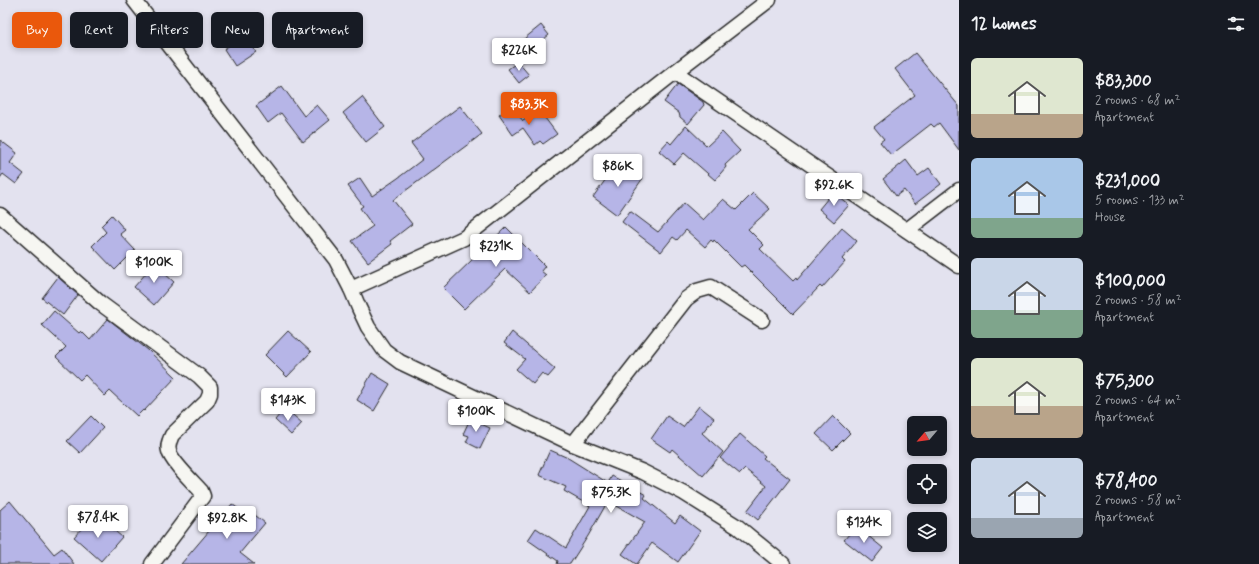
<!DOCTYPE html>
<html lang="en">
<head>
<meta charset="utf-8">
<style>
  :root { --surface:#171b24; --page:#242831; --text:#f1f3f6; --muted:#9ea1a6; --accent:#ea580c }
  body { margin:0; font-family:Mynerve,sans-serif; background:var(--page); color:var(--text); height:100vh; display:flex; flex-direction:column; font-size:15px; white-space:nowrap }
  * { box-sizing:border-box; margin:0 }
  p { font-size:13px; color:var(--muted) }
  .icon { flex:none; width:22px; height:22px; fill:none; stroke:currentColor; stroke-width:2; stroke-linecap:round; stroke-linejoin:round }
  .map { position:relative; flex:1; overflow:hidden }
  .drawer { display:flex; flex-direction:column; background:var(--surface); width:300px }
  .drawer>* { flex:none }
  .guide { position:absolute; left:12px; top:12px; width:380px; height:36px; display:flex; gap:8px }
  .needle { width:26px; rotate:241deg }
  .controls { position:absolute; left:907px; top:416px; display:grid; gap:8px }
  .controls a { display:grid; place-items:center; width:40px; height:40px; border-radius:6px; background:var(--surface); box-shadow:0 2px 6px #0003; font-size:20px }
  .price { position:absolute; translate:-50% -34px; padding:0 9px; border-radius:4px; background:#fff; color:#222; font-size:13px; line-height:26px; filter:drop-shadow(0 1px 2px #0008) }
  .price::after { content:''; position:absolute; left:50%; top:24px; width:12px; height:9px; margin-left:-6px; background:inherit; clip-path:polygon(0 0,100% 0,50% 100%) }
  .price.selected { background:var(--accent); color:#fff }
  ul { padding:0; list-style:none }
  li { display:flex; align-items:center; gap:12px; height:100px; padding:0 12px }
  li span { display:grid; place-items:center; flex:none; width:112px; height:80px; border-radius:6px; color:#555 }
  li>.icon { margin-inline-start:auto }
  span .icon { width:48px; height:48px; fill:#fffc; stroke-width:1 }
  li b { font-size:17px }
  h2 { display:flex; justify-content:space-between; align-items:center; height:48px; padding:0 12px; font-size:17px }
  .tag { padding:0 14px; border-radius:6px; background:var(--surface); box-shadow:0 2px 6px #0003; font-size:14px; line-height:36px }
  .tag.selected { background:var(--accent); color:#fff }
  main { display:flex; flex:1; min-height:0 }
  .map>svg:first-child { display:block }
  .building { fill:#b6b5e7; stroke:#2b2b2b }
  .lines { fill:none; stroke-linecap:round; stroke-linejoin:round }
  .minor-casing { stroke:#2b2b2b; stroke-width:17 }
  .minor { stroke:#f6f6f2; stroke-width:14 }
</style>
</head>
<body>
<main>
<div class="map">
<svg width="959" height="564" viewBox="0 0 959 564">
  <rect width="100%" height="100%" fill="#e3e2ef"/>
  <filter id="ink" filterUnits="userSpaceOnUse"><feTurbulence type="fractalNoise" baseFrequency=".025" numOctaves="2"/><feDisplacementMap in="SourceGraphic" scale="8" xChannelSelector="R" yChannelSelector="G"/><feConvolveMatrix kernelMatrix="1 2 1 2 8 2 1 2 1" color-interpolation-filters="sRGB"/></filter>
  <g filter="url(#ink)">
    <g class="building">
      <path d="M541,25l8,10 -22,18 -8,-10z"/>
      <path d="M245,35l11,17 -21,14 -11,-17z"/>
      <path d="M915,53l44,53v44l-20,-27 -5,4 -3,-3 -40,31 -11,-13 4,-3 -10,-12 41,-32 -20,-26z"/>
      <path d="M518,62l11,13 -10,8 -11,-14z"/>
      <path d="M678,84l25,18 1,3 -16,19 -8,-7 -1,-4 -15,-11z"/>
      <path d="M282,86l22,30 13,-11 13,15 -27,22 -22,-29 -13,10 -12,-17z"/>
      <path d="M362,97l23,30 -19,15 -23,-29z"/>
      <path d="M460,106l22,28 -89,66 19,24 -22,17 2,3 -24,18 -16,-21 21,-15 -13,-18 3,-2 -15,-20 12,-8 12,18 26,-18 25,-19 -12,-16z"/>
      <path d="M512,106l11,15 16,-11 18,24 -14,10 -3,-3 -5,4 -12,-17 -10,7 -14,-20z"/>
      <path d="M686,126l21,20 15,-14 18,19 -15,14 1,2 -11,13 -31,-27 -10,11 -15,-13 9,-10 3,3z"/>
      <path d="M0,140l17,13 -7,10 14,11 -8,10 -13,-10 -3,4z"/>
      <path d="M906,160l12,16 11,-8 12,16 -26,20 -11,-14 -8,6 -13,-17z"/>
      <path d="M619,161l24,17 -26,37 -24,-18z"/>
      <path d="M833,192l16,13 -15,17 -15,-13z"/>
      <path d="M753,193l17,16 -22,20 16,16 -4,4 33,32 3,-3 1,2 45,-52 15,13 -15,18 3,3 -23,26 -2,-2 -27,28 -49,-49 -3,2 -27,-27 -1,2 -2,-2 -6,7 -19,-17 -9,10 -4,-3 -12,15 -39,-30 8,-11 28,21 26,-29 19,17 20,-21 13,11z"/>
      <path d="M112,215l13,15 -5,4 15,16 -20,20 -23,-24 14,-14 -5,-6z"/>
      <path d="M506,227l39,39 -4,5 5,4 -16,17 -25,-23 -41,40 -21,-21z"/>
      <path d="M154,264l20,18 -20,23 -20,-18z"/>
      <path d="M58,277l20,18 -15,20 -21,-17z"/>
      <path d="M54,311l25,22 2,-2 9,9 18,-21 40,31 28,27 -32,34 -1,-1 -6,6 -27,-25 -5,5 -20,-21 -5,5 -24,-23 10,-10 -24,-22z"/>
      <path d="M288,331l23,21 -24,25 -22,-22z"/>
      <path d="M512,332l43,37 -7,8 -6,-4 -9,11 -17,-15 9,-10 -21,-16z"/>
      <path d="M372,373l18,11 -16,27 -17,-11z"/>
      <path d="M699,406l15,12 -12,15 21,19 -20,24 -31,-27 -2,3 -19,-13 16,-23 16,11z"/>
      <path d="M285,408l17,15 -11,12 -16,-15z"/>
      <path d="M91,416l12,12 -23,25 -13,-12z"/>
      <path d="M833,416l17,17 -17,17 -17,-16z"/>
      <path d="M470,419l20,9 -10,21 -14,-7 3,-6 -6,-2z"/>
      <path d="M740,434l25,22 -2,2 27,21 -32,41 -11,-9 19,-25 -21,-17 -5,5 -20,-16z"/>
      <path d="M550,450l18,8 40,25 4,-7 11,6 23,13 -2,3 31,25 5,-7 20,15 -22,31 -26,-19 -15,21h-1l-14,-10 23,-32 -37,-21 -20,35 -18,28h-13l1,-3 -30,-21 8,-12 30,20 24,-42 -26,-15 2,-4 -27,-12z"/>
      <path d="M10,501l44,53 8,-6 12,16h-74v-54z"/>
      <path d="M232,504l16,12 3,-4 14,11 -25,30 14,11h-73z"/>
      <path d="M90,519l8,6 2,-2 7,6 2,-3 13,11 -21,24 -27,-24z"/>
      <path d="M856,526l27,22 -11,14 -28,-22z"/>
    </g>
    <g class="lines">
      <defs>
        <g id="minor">
          <path d="M134,0l202,260 15,29 8,19 9,19 16,23 16,12 173,82 70,28 41,21 54,34 45,37"/>
          <path d="M675,72l94,-72"/>
          <path d="M0,215l100,88 99,73 11,11v7l-3,7 -35,34c-2,5 -5,10 -3,16 2,10 24,31 32,40l2,5 -51,68"/>
          <path d="M907,230l52,-40"/>
          <path d="M351,289l113,-51 211,-166 284,194"/>
          <path d="M573,444l113,-145 11,-8 14,-4 51,33"/>
        </g>
      </defs>
      <use href="#minor" class="minor-casing"/>
      <use href="#minor" class="minor"/>
    </g>
  </g>
</svg>
<div class="controls">
<a><svg class="needle" viewBox="-14 -14 28 28"><path d="M0-13l5 13h-10z" fill="#e53935"/><path d="M0 13l5-13h-10z" fill="#9ea1a6"/></svg></a>
<a><svg class="icon" aria-label="locate" viewBox="0 0 24 24"><circle cx="12" cy="12" r="6"/><path d="M12 2v4M12 18v4M2 12h4M18 12h4"/></svg></a>
<a><svg class="icon" aria-label="layers" viewBox="0 0 24 24"><path d="M12 4l9 5-9 5-9-5zM3 14l9 5 9-5"/></svg></a>
</div>
<b class="price" style="left:519px;top:72px">$226K</b>
<b class="price selected" style="left:529px;top:126px">$83.3K</b>
<b class="price" style="left:618px;top:188px">$86K</b>
<b class="price" style="left:834px;top:207px">$92.6K</b>
<b class="price" style="left:496px;top:268px">$231K</b>
<b class="price" style="left:154px;top:284px">$100K</b>
<b class="price" style="left:288px;top:422px">$143K</b>
<b class="price" style="left:476px;top:433px">$100K</b>
<b class="price" style="left:611px;top:514px">$75.3K</b>
<b class="price" style="left:98px;top:539px">$78.4K</b>
<b class="price" style="left:227px;top:540px">$92.8K</b>
<b class="price" style="left:864px;top:544px">$134K</b>
<div class="guide">
<a class="tag selected">Buy</a>
<a class="tag">Rent</a>
<a class="tag">Filters</a>
<a class="tag">New</a>
<a class="tag">Apartment</a>
</div>
</div>
<section class="drawer">
<h2>12 homes<svg class="icon" aria-label="filters" viewBox="0 0 24 24"><path d="M4 7h16M4 17h16"/><circle cx="9" cy="7" r="2"/><circle cx="15" cy="17" r="2"/></svg></h2>
<ul>
<li><span style="background:linear-gradient(#dfe7d0 70%,#b9a48a 0)"><svg class="icon" aria-label="home" viewBox="0 0 24 24"><path d="M3 11l9-7 9 7M6 9v11h12V9"/></svg></span><div><b>$83,300</b><p>2 rooms · 68 m²</p><p>Apartment</p></div></li>
<li><span style="background:linear-gradient(#a9c7e8 75%,#7fa58c 0)"><svg class="icon" aria-label="home" viewBox="0 0 24 24"><path d="M3 11l9-7 9 7M6 9v11h12V9"/></svg></span><div><b>$231,000</b><p>5 rooms · 133 m²</p><p>House</p></div></li>
<li><span style="background:linear-gradient(#c9d6e8 65%,#7fa58c 0)"><svg class="icon" aria-label="home" viewBox="0 0 24 24"><path d="M3 11l9-7 9 7M6 9v11h12V9"/></svg></span><div><b>$100,000</b><p>2 rooms · 58 m²</p><p>Apartment</p></div></li>
<li><span style="background:linear-gradient(#dfe7d0 60%,#b9a48a 0)"><svg class="icon" aria-label="home" viewBox="0 0 24 24"><path d="M3 11l9-7 9 7M6 9v11h12V9"/></svg></span><div><b>$75,300</b><p>2 rooms · 64 m²</p><p>Apartment</p></div></li>
<li><span style="background:linear-gradient(#c9d6e8 75%,#9aa5b1 0)"><svg class="icon" aria-label="home" viewBox="0 0 24 24"><path d="M3 11l9-7 9 7M6 9v11h12V9"/></svg></span><div><b>$78,400</b><p>2 rooms · 58 m²</p><p>Apartment</p></div></li>
</ul>
</section>
</main>
</body>
</html>
